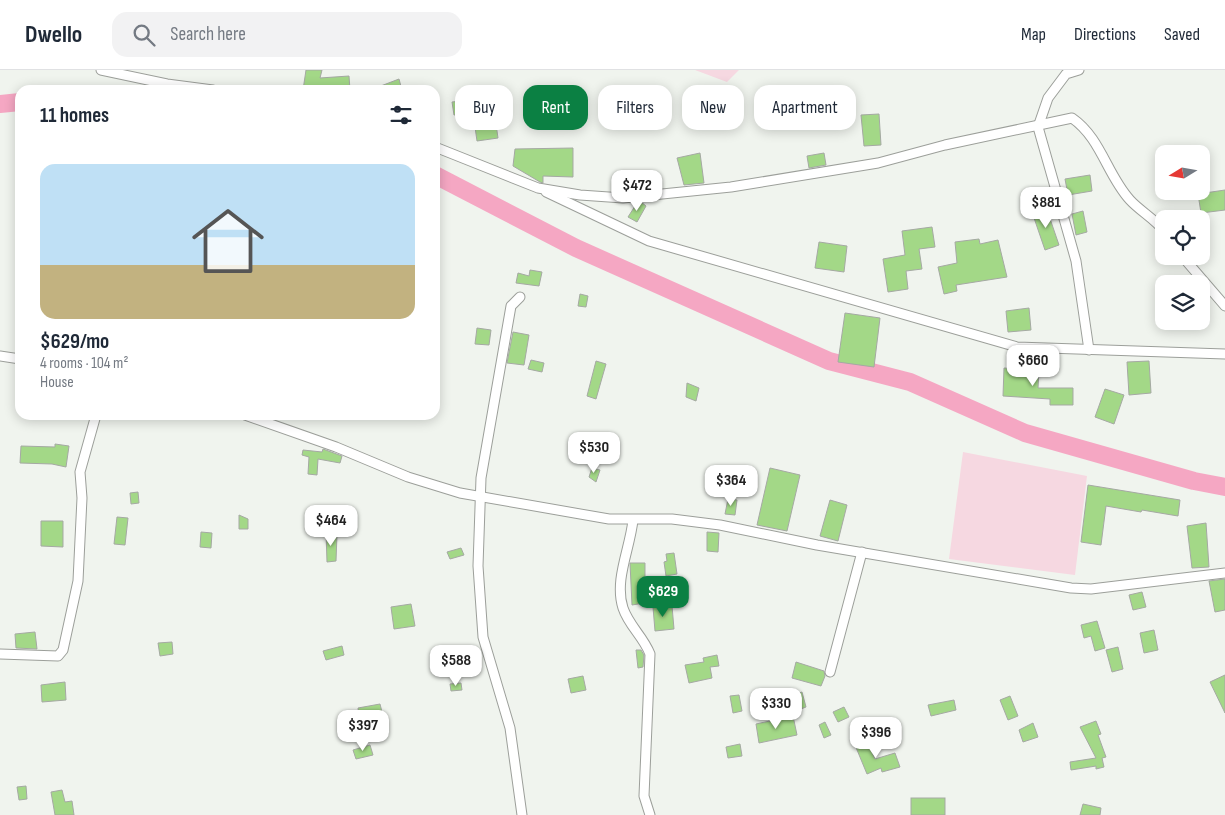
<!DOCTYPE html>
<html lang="en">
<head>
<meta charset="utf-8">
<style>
  :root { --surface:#fff; --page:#f2f2f3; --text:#1f2937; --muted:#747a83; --line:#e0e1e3; --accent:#0b8043 }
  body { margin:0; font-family:"Sofia Sans Condensed",sans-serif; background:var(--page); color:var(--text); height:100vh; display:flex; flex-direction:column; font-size:19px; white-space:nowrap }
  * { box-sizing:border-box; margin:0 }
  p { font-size:16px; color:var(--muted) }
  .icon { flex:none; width:28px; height:28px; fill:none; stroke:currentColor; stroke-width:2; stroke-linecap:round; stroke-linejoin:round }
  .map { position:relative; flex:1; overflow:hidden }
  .drawer { position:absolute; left:15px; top:15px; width:425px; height:335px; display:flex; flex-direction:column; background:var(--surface); border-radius:15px; box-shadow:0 2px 12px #0003 }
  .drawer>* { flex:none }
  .banner { position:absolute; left:455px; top:15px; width:475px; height:45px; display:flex; gap:10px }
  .needle { width:32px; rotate:259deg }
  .tools { position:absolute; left:1155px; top:75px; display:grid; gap:10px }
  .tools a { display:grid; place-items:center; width:55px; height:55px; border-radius:10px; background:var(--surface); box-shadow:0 2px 12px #0003; font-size:25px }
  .price { position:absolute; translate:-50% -42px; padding:0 11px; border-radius:10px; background:#fff; color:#222; font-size:16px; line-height:32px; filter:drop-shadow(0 1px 2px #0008) }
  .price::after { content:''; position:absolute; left:50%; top:30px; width:15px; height:11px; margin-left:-8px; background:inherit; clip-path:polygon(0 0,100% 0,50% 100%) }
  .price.on { background:var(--accent); color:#fff }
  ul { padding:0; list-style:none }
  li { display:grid; align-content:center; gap:10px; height:265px; padding:0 25px }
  li span { display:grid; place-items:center; height:155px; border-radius:15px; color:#555 }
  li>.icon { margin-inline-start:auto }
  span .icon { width:90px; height:90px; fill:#fffc; stroke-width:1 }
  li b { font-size:21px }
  h2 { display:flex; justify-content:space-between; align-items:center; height:60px; padding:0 25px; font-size:21px }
  .pill { padding:0 18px; border-radius:15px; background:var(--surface); box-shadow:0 2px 12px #0003; font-size:18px; line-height:45px }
  .pill.on { background:var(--accent); color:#fff }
  header { display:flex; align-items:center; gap:30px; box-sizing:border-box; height:70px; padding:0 25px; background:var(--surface); border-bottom:1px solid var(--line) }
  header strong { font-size:24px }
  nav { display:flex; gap:28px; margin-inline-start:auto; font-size:18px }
  .search { width:350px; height:45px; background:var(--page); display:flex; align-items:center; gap:12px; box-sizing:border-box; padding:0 18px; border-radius:15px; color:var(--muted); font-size:19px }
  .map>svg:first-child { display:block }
  .green { fill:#f6d8e1 }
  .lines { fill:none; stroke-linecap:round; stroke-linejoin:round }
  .river { stroke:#f5a7c3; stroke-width:18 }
  .building { fill:#a3d887; stroke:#a5a9a3 }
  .street-casing { stroke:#9c9f9a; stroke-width:11 }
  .street { stroke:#fff; stroke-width:9 }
</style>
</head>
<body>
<header>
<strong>Dwello</strong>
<div class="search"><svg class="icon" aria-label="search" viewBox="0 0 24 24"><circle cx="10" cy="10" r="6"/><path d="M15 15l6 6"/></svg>Search here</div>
<nav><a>Map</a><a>Directions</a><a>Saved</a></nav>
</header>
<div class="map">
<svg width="1225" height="745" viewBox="0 0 1225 745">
  <rect width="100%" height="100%" fill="#f0f4ee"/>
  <g class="green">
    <path d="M695,0h44l-12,12z"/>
    <path d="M963,382l124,24 -12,99 -126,-16z"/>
  </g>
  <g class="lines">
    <g class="river">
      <path d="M0,34l20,-2"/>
      <path d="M435,105l141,73 253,113 81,21 115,51 169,48 31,6"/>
    </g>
  </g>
  <g class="building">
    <path d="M306,0h16l-2,8 29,-2 1,14h-47z"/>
    <path d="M399,9l3,11h-29v-1z"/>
    <path d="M461,31l2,13 -9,1 -2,-13z"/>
    <path d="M645,32l2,14 -17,2 -2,-13z"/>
    <path d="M494,34v5h5v8h-4l3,21 -21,3 -2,-14 14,-2v-20z"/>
    <path d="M879,44l2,31 -17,1 -3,-31z"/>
    <path d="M573,78v29l-30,-1v7l-3,-1 -27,-16 2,-17z"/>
    <path d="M700,83l4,30 -20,2 -7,-27z"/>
    <path d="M824,83l2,12 -17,3 -2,-12z"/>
    <path d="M1090,105l2,16 -24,4 -3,-16z"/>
    <path d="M1225,120v20l-24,3 -3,-19z"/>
    <path d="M641,132l5,4 -9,16 -9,-5 9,-14z"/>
    <path d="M1046,137l13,38 -14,5 -13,-38z"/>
    <path d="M1083,141l4,21 -11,3 -4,-21z"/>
    <path d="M932,157l3,20 -16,2 3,20 -16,2 2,18 -20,3 -5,-33 22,-4 -3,-24z"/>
    <path d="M979,169l1,5 18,-4 9,37 -51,8 1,6 -13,3 -6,-27 19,-4 -2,-21z"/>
    <path d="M819,172l28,4 -3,26 -29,-4z"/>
    <path d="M530,200l12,2 -3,14 -23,-3 2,-10 11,3z"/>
    <path d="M580,224l8,2 -2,11 -8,-1z"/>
    <path d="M1029,238l2,22 -23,2 -2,-21z"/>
    <path d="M845,243l35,5 -6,49 -36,-5z"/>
    <path d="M477,258l14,2 -2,15 -14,-1z"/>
    <path d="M513,262l16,3 -5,30 -17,-2z"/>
    <path d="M531,290l13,3 -2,9 -14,-3z"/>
    <path d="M596,291l10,3 -10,35 -9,-3z"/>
    <path d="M1149,291l2,32 -22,2 -2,-33z"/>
    <path d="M1004,298l35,2 -1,18h35v17h-23v-6l-47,-3z"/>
    <path d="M687,313l12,5 -3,13 -10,-4z"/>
    <path d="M1105,319l19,6 -10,29 -19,-7z"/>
    <path d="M55,374l14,2 -3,21 -14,-3 -32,-1 1,-17 34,1z"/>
    <path d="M323,379l19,7 -2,7 -22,-4 -1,16 -9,-1 1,-17 -7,-2 1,-5 19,2z"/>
    <path d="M592,398l8,2 -4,12 -7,-5z"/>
    <path d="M770,398l30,7 -13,56 -30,-6z"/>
    <path d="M1088,415l92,15 -2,16 -36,-6 -1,2 -35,-6 -5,39 -20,-3z"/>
    <path d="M138,422l1,11 -8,1 -1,-11z"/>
    <path d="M728,429l9,1 -2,15 -10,-1z"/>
    <path d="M830,430l17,5 -9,36 -18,-5z"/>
    <path d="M239,445l9,4v10h-9z"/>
    <path d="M117,447l11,1 -3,27 -11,-1z"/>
    <path d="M41,451h22v26l-22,-1z"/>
    <path d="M1206,453l3,44 -17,1 -5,-42z"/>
    <path d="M201,462l11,1 -1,15 -11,-1z"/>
    <path d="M326,462l11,2 -1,27 -9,1z"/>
    <path d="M707,462l12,1 -1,19 -11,-1z"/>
    <path d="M461,478l3,7 -14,4 -3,-7z"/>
    <path d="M674,483l3,21 -11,2 -2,-14 3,-1 -1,-7z"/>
    <path d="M630,493h15v26h3l2,13 -18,3z"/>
    <path d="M1225,509v31l-10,2 -6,-31z"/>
    <path d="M1142,522l4,15 -13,3 -4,-15z"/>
    <path d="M411,534l4,22 -21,3 -3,-22z"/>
    <path d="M672,536l2,23 -19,2 -2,-24z"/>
    <path d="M1097,551l8,27 -10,3 -4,-15 -7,2 -3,-13z"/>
    <path d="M1154,560l4,20 -14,3 -4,-20z"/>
    <path d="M35,562l2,17 -21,-1 -1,-14z"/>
    <path d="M172,572l1,12 -13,2 -2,-13z"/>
    <path d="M342,576l2,9 -18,5 -3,-9z"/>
    <path d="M1118,577l5,22 -11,3 -6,-22z"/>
    <path d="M636,580h5l3,5 -1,12 -5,1z"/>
    <path d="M717,585l2,11 -9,1 2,11 -23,5 -4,-18 19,-3 -1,-4z"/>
    <path d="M796,592l28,9 1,5 -4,10 -29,-8z"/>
    <path d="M1225,605v38l-15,-31z"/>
    <path d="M583,606l3,14 -15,3 -3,-14z"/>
    <path d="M65,612l1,18 -24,2 -1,-17z"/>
    <path d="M461,613l1,7 -11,1 -1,-7z"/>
    <path d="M802,622l4,15 -13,5 -5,-15z"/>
    <path d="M739,625l3,16 -9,2 -3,-17z"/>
    <path d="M1010,626l8,20 -10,4 -8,-20z"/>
    <path d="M954,630l2,10 -25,6 -3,-11z"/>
    <path d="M380,634l2,8 -23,4 -1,-8z"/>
    <path d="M844,637l5,10 -11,5 -5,-10z"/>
    <path d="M793,646l4,19 -38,8 -3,-19z"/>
    <path d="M1096,651l5,13 -3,1 8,22 -4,1 2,9 -8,2v-3l-25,4 -1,-8 26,-4 -16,-31z"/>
    <path d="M825,652l6,13 -7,3 -5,-13z"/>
    <path d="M1033,653l5,14 -15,5 -4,-12z"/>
    <path d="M867,670l8,19 20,-6 5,14 -18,5 -1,-4 -14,6 -12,-29z"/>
    <path d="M740,674l2,12 -14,2 -2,-11z"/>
    <path d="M370,675l3,10 -17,4 -3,-9z"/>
    <path d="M26,716l1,13 -8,1 -2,-13z"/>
    <path d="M62,720l3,12 7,-1 2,14h-19l-4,-23z"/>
    <rect x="911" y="728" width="34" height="17"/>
    <path d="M1083,734l18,4 -1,7h-20z"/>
  </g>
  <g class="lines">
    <defs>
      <g id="street">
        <path d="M101,0l66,14 46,6"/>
        <path d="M1079,0l-13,4 -18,24 -10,29 38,134 13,89"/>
        <path d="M435,77l103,41 42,7 43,3 108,-11 147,-24 67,-18 127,-27c29,20 35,57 58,82 10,11 25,19 34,31"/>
        <path d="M546,122l103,49 368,106 208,7"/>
        <path d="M1182,186l43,50"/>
        <path d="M520,227l-9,9 -30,172 -3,88 5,71 27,91 12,87"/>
        <path d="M0,286l20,3"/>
        <path d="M245,345l91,32 72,30 52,16 149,26h63l48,6 97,20 254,43 20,1 134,-16"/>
        <path d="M633,450c-3,29 -19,60 -10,88 6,18 20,28 27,46l-6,142 6,19"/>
        <path d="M0,584l58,2 5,-6 15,-69 4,-83 -2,-26 16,-57"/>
        <path d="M830,602l32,-120"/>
      </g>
    </defs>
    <use href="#street" class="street-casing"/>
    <use href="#street" class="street"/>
  </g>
</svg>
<div class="tools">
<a><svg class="needle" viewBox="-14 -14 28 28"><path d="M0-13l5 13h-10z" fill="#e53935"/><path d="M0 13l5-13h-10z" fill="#747a83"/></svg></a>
<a><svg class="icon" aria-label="locate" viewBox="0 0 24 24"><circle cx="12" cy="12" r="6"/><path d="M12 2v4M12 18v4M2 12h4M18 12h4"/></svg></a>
<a><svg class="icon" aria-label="layers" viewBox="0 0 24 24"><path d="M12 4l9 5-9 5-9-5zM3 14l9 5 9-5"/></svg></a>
</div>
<b class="price" style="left:637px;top:142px">$472</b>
<b class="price" style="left:1046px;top:159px">$881</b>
<b class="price" style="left:1033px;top:317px">$660</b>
<b class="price" style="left:594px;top:404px">$530</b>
<b class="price" style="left:731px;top:437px">$364</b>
<b class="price" style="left:331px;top:477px">$464</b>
<b class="price on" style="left:663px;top:548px">$629</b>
<b class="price" style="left:456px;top:617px">$588</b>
<b class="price" style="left:776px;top:660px">$330</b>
<b class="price" style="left:363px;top:682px">$397</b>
<b class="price" style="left:876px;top:689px">$396</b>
<div class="banner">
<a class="pill">Buy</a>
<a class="pill on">Rent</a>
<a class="pill">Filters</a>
<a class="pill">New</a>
<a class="pill">Apartment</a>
</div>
<section class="drawer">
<h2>11 homes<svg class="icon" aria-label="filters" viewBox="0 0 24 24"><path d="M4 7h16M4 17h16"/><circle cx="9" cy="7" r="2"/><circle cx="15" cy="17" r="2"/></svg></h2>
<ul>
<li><span style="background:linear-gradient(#bfe0f5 65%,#c2b280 0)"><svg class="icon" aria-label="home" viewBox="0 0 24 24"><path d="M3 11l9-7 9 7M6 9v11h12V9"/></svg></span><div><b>$629/mo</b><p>4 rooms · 104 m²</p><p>House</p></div></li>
</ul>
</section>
</div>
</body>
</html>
